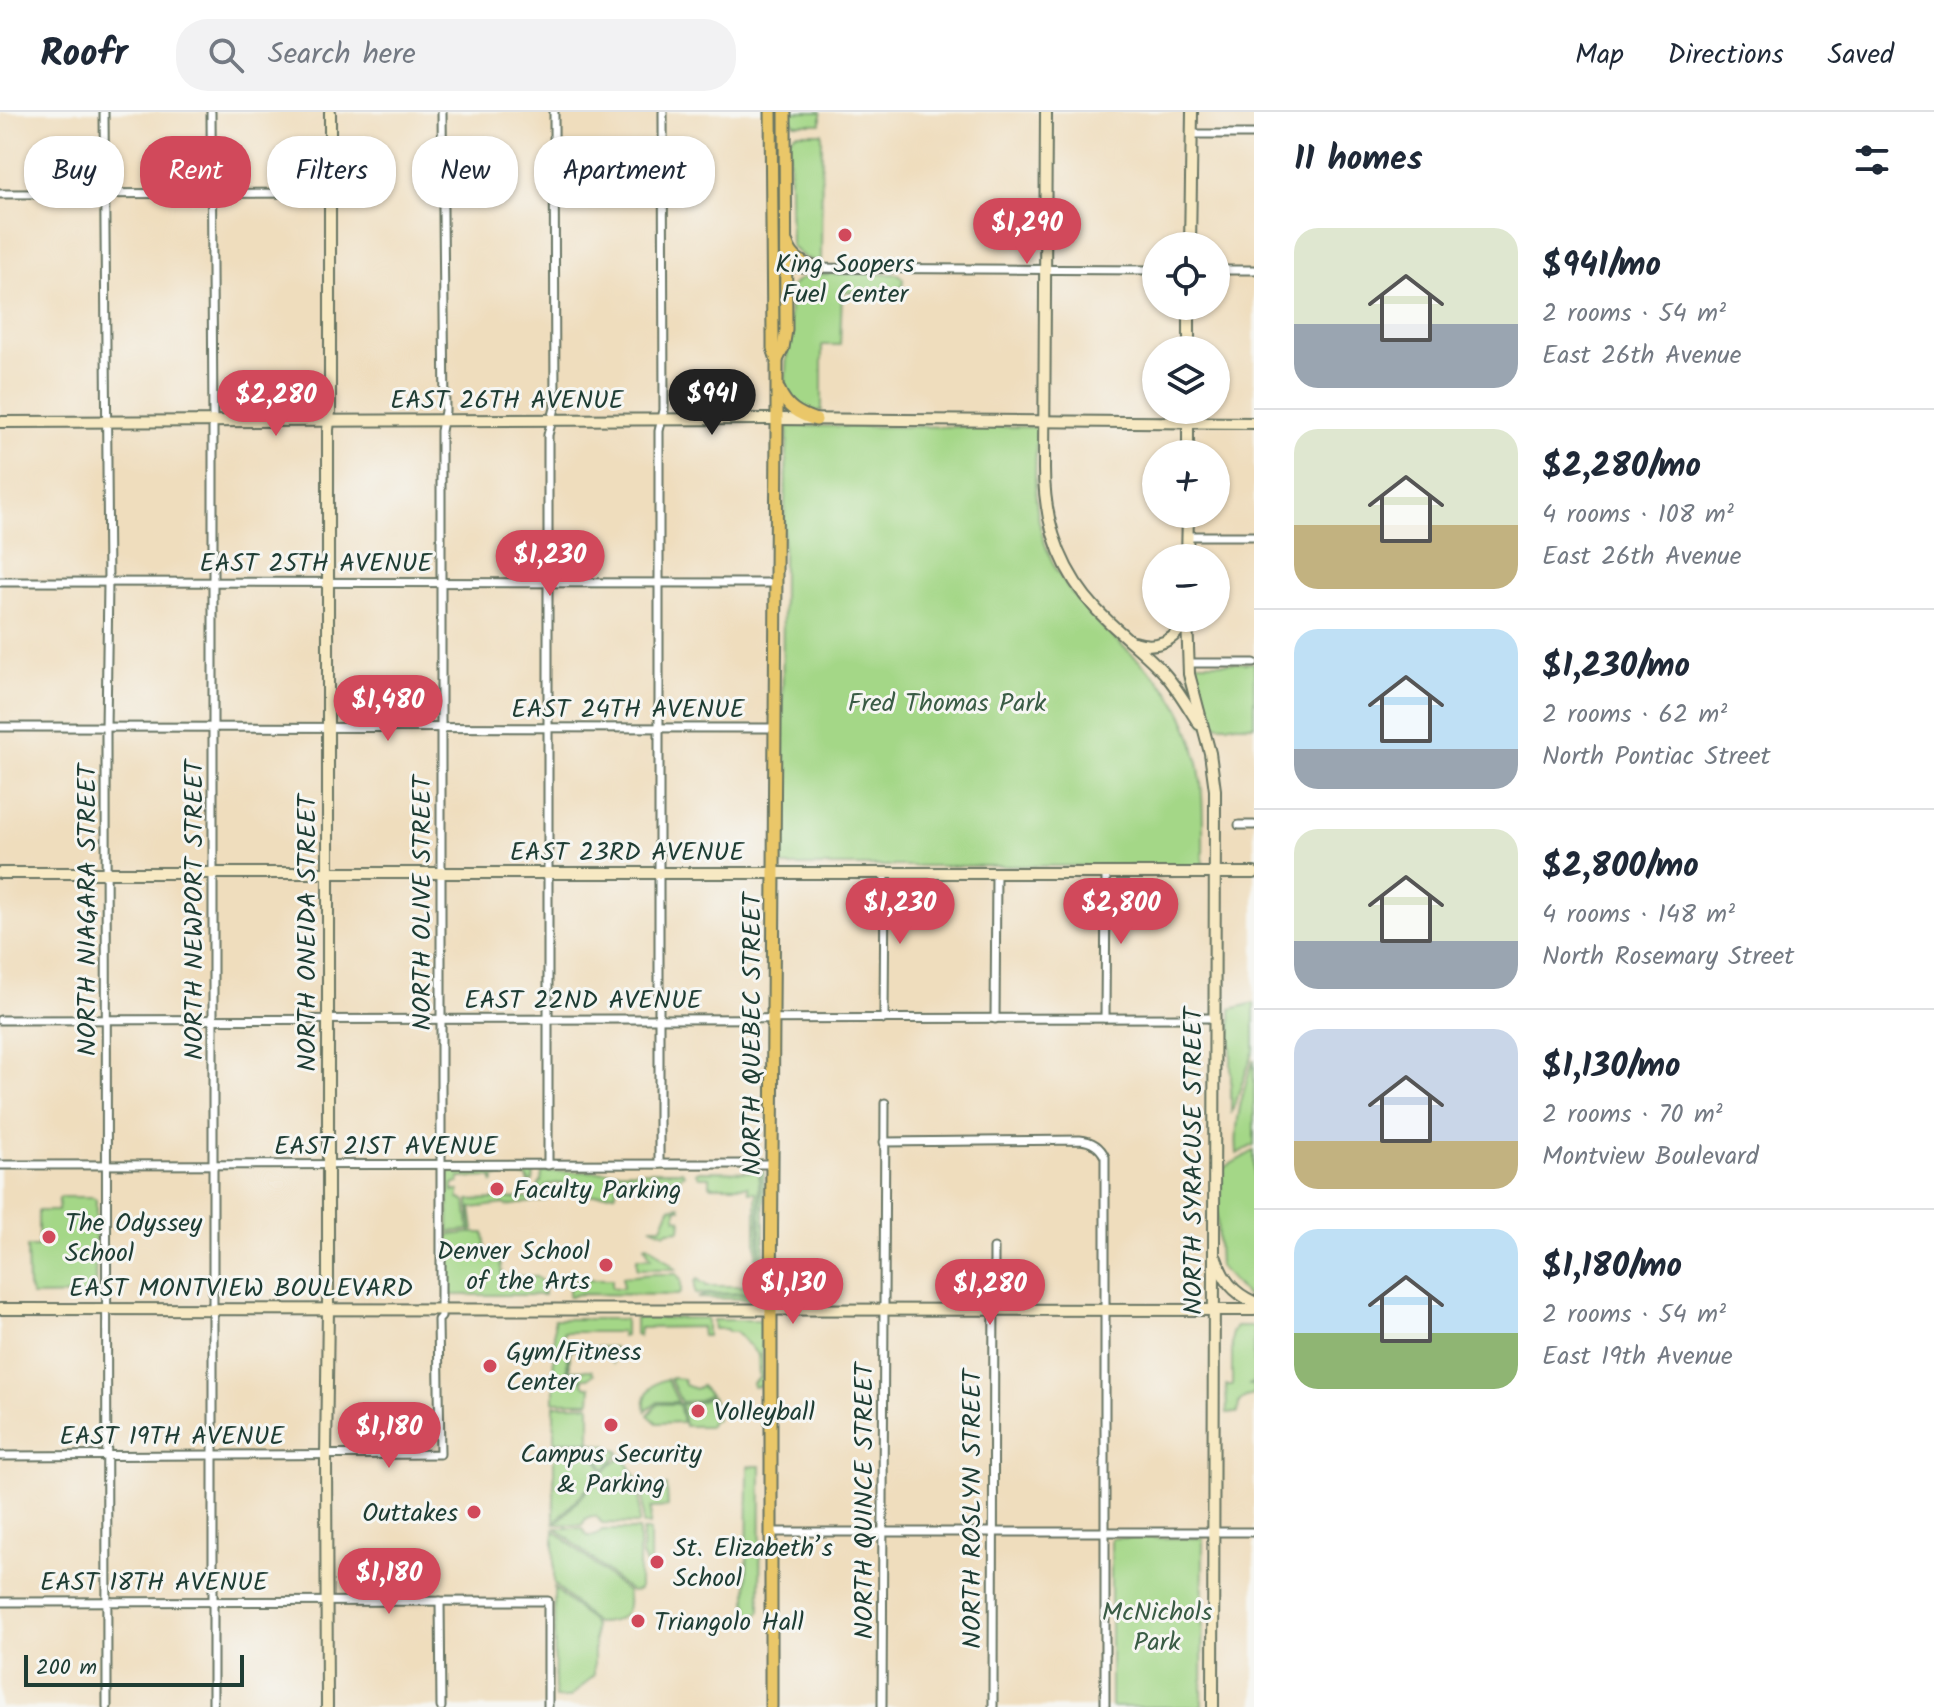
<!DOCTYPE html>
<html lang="en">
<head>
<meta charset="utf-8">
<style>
  :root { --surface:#fff; --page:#f2f2f3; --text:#1f2937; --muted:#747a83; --line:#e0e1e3; --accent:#d1495b }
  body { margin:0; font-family:Kalam,sans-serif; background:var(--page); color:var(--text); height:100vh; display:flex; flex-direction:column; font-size:30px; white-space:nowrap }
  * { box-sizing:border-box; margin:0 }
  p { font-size:26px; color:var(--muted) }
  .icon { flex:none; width:44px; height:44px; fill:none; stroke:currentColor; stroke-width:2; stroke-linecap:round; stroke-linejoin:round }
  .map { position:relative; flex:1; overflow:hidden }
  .side { display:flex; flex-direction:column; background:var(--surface); width:680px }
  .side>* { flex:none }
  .banner { position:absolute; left:24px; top:24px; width:760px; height:72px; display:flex; gap:16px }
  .fabs { position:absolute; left:1142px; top:120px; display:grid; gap:16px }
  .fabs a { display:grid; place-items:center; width:88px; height:88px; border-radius:50%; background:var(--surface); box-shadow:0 2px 6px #0004; font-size:40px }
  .scale { position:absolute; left:24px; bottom:20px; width:220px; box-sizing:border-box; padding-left:8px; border:4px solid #1f3d34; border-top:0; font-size:22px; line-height:28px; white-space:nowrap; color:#1f3d34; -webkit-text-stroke:6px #f6f6f2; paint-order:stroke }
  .price { position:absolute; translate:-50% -68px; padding:0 18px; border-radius:28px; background:var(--accent); color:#fff; font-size:26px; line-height:52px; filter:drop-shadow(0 2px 4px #0008) }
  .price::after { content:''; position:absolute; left:50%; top:48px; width:24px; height:18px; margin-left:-12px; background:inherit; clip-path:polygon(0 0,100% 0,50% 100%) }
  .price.current { background:#222; color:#fff }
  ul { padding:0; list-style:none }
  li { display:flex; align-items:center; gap:24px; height:200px; padding:0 40px }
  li+li { border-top:2px solid var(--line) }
  li span { display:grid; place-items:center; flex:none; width:224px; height:160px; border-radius:24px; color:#555 }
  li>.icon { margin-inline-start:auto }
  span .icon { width:96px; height:96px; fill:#fffc; stroke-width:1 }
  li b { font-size:34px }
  h2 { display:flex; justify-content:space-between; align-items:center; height:96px; padding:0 40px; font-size:34px }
  .chip { padding:0 28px; border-radius:32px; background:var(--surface); box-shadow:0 2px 6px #0004; font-size:28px; line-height:72px }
  .chip.current { background:var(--accent); color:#fff }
  header { display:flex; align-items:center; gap:48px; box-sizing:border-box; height:112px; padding:0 40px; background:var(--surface); border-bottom:2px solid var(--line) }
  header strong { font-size:38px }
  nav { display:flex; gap:44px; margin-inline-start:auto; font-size:28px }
  .search { width:560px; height:72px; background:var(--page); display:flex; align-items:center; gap:20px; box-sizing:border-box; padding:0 28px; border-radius:32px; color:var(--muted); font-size:30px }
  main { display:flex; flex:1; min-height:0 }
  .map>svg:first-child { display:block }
  .green { fill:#a4d787; stroke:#628a5e; stroke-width:2 }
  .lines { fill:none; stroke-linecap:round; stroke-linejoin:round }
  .street-casing { stroke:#687564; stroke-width:11 }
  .secondary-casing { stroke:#687564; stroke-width:14 }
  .primary-casing { stroke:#687564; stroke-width:15 }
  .street { stroke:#fff; stroke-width:7 }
  .secondary { stroke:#f7e9c3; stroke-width:10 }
  .primary { stroke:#eac769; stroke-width:11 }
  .poi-dot { fill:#d1495b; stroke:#f6f6f2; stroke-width:3 }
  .labels { text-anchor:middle; stroke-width:6; stroke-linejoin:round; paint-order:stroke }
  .poi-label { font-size:26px; fill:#1f3d34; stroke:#f6f6f2; text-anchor:start }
  .street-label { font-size:26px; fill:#1f3d34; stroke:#f6f6f2 }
  .park-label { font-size:26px; fill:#3a5c45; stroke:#f6f6f2 }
</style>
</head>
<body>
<header>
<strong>Roofr</strong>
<div class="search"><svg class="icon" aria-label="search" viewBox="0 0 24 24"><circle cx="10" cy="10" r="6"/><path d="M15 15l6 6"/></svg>Search here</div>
<nav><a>Map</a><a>Directions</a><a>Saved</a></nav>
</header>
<main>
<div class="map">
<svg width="1254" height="1595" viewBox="0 0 1254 1595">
  <rect width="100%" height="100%" fill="#f6f6f2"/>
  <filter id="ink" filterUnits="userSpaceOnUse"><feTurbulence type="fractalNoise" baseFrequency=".0125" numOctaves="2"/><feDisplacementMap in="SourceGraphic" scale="16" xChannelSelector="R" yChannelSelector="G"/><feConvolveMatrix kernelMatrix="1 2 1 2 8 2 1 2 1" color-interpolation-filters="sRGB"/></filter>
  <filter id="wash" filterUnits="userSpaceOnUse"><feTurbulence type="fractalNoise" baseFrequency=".006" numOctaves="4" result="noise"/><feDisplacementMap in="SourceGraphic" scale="32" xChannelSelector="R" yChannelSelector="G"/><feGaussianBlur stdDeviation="1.8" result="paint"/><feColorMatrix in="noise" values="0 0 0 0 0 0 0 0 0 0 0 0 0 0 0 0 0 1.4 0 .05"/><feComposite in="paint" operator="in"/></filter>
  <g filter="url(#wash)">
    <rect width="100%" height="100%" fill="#efddbd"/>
    <g class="green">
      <path d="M789,0h32v12h-26l-6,-6z"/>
      <path d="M796,21h26l-1,128c-15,0 -20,-5 -30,-15l-2,-107z"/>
      <path d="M814,162h84l5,5 -1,9 -6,1 -1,3h-53l-2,53h-18v66c-21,0 -33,-3 -37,-26l6,-98 7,-7z"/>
      <path d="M788,314l249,1c-1,24 -3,49 -1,73 5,61 36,100 79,139 26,24 53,44 68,77 23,47 20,99 20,150h-421l1,-316z"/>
      <path d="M1188,551h66v62h-51z"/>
      <path d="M1254,891v47l-23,64v-105z"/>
      <path d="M1254,947v86l-17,9c-3,-34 6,-64 17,-95z"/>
      <path d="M1254,1039v151l-3,-1 -32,-35 -4,-93z"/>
      <path d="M761,1058l3,2v124h-2l-2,-5z"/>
      <path d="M682,1059l2,3 -6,4 -20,2v8l-7,1v-3h-35v7l-34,3v-4c-11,-8 -23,-11 -37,-6l2,14 -41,6 -1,-2 -34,4 3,22 -3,1 -2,-31 66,-2 9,-6 -6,-6 3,-4 1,-9 3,-1z"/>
      <path d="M699,1059l60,1v118l-2,3 -62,1v-12l3,-3 4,4h3l1,3h42l1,-7 7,-1v-86h-7l-1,-6h-38v-9h-11l-3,-4z"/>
      <path d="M450,1060h80l4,1 -1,8 -4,2 -2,-6h-32l-2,7 -1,-7 -32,1 -1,5 -6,1v7h6v8l7,2 3,29 -20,2 -1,-59z"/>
      <path d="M61,1085h32l3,2 -1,96 -63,1 -4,-9 -1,-40h11v-36h20l1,-12z"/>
      <path d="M680,1094l1,3h-5v9l5,1 -1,11 -11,1 -4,2 -14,-6h11l8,-19z"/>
      <path d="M469,1121h15l3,27h13l2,16 36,1 6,9v9h-96v-60z"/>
      <path d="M647,1133l4,2 25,22h-39v-11h14l-6,-12z"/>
      <path d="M653,1162h24l4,6v12l-3,3 -99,-1 -10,3v-7l7,-11h36v9h11v-11z"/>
      <path d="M756,1182l2,3 -2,2 -59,-1 9,-3z"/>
      <path d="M635,1206h72v18h-5l-1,-9 -61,1 -1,8 -4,-2z"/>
      <path d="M554,1207h71v17l-3,1 -1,-5h-57l-1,12h-9z"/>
      <path d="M713,1208h49v66l-9,1v-4l6,-5 -1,-23 -22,-23h-7l-3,-3h-12z"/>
      <path d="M1236,1215h18v56l-6,2h6v10l-8,2 -7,5 -1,11h-11l-1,-28h6v-52z"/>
      <path d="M557,1235h6l4,3v28l-13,-1 -1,-28z"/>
      <path d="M614,1235l-1,16 -12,-13h-31v20h21l3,4 -6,4h-20l1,-30z"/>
      <path d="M672,1266l11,1 2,6 10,4 6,-3 9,9 -13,6 -16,1 -11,-23z"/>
      <path d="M583,1267v5l3,3h5l-1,15h-36v-22z"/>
      <path d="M667,1267l11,23h-20l-12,9c-5,-16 6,-29 21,-32z"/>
      <path d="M712,1285l5,12 -1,11 -5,2 -1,4h-25l-4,-22h12z"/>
      <path d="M658,1292h21l4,18 -26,1 -9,-8z"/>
      <rect x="554" y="1293" width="36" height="36"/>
      <path d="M591,1331v8l13,20 -50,52v-79z"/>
      <path d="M593,1331l15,3 12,6 -15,18 -12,-20z"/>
      <path d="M623,1344l17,27 -1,41 -37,-1 -6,-7c-8,0 -11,2 -14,9l-26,-1 56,-60z"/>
      <path d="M748,1354h13l-1,145 -4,5 -7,-1 -2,-15z"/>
      <path d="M643,1374h24l1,21 -17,1 -1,17h-7z"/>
      <path d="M556,1416h26l6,8c7,1 10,0 14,-6h37v60l-8,2 -4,-3z"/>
      <path d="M554,1418l73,62c6,25 -11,31 -32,31l-41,-39z"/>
      <path d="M643,1419h7v34h8l-5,10 -11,-19z"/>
      <path d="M1111,1426h92l-1,169h-91z"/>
      <path d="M554,1476l38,34 2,5v48l-24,23h-15z"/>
    </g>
  </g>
  <g filter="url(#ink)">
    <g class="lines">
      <defs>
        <g id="street">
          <path d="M104,0l4,470 -2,146 1,979"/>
          <path d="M211,0l2,309v1286"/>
          <path d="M1191,22h63"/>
          <path d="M0,82l330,-1"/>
          <path d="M786,156l370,2"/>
          <path d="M1216,158h38"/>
          <path d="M1188,424h66"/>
          <path d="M0,470l775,1"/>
          <path d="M1188,551h66"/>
          <path d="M0,615l775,1"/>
          <path d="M1239,713h15"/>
          <path d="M1105,906l1,-145"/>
          <path d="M884,907l1,-146"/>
          <path d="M995,907l1,-146"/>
          <path d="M0,908l1215,-2"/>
          <path d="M884,1030l196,-2c11,1 20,6 25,17v550"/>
          <path d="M659,1052v-733l5,-21 -1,-298"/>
          <path d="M0,1053l772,-1"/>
          <path d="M548,1053v-730l7,-27 -1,-296"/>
          <path d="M0,1344l440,-2 -2,-134 3,-3v-886l4,-20 -3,-299"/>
          <path d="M771,1420h483"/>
          <path d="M440,1489l1,106"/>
          <path d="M0,1490l548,-1v106"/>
          <path d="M882,1595l3,-604"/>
          <path d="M993,1595l1,-459"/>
        </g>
        <g id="secondary">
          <path d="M1046,0l-2,357c0,60 21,113 66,154 18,17 38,32 54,50 14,16 24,34 35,51"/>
          <path d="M1190,134l2,-134"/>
          <path d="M1189,238v-44"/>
          <path d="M0,310l777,-3 477,4"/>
          <path d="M1188,342v-44"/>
          <path d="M1187,446l1,-44"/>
          <path d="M1187,506l2,56 21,79 5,37 -2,917"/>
          <path d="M1134,530c22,7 42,0 51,-23"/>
          <path d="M0,761h1254"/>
          <path d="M1216,1146c7,21 17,35 38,44"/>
          <path d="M0,1197l1254,1"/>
          <path d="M327,1595l-1,-252 2,-146v-879l2,-19v-299"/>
        </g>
        <g id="primary">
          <path d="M787,131c5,16 17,22 32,25"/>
          <path d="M777,248l6,-12 3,-18 -1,-218"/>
          <path d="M779,278c8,18 19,24 37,30"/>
          <path d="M771,1595v-398l6,-880v-69l-4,-12v-12l-2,-224"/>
        </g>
      </defs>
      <use href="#street" class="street-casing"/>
      <use href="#secondary" class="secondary-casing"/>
      <use href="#primary" class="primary-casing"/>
      <use href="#street" class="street"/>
      <use href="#secondary" class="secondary"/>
      <use href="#primary" class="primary"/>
    </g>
  </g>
  <g class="poi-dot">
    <circle cx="845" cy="123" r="8"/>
    <circle cx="497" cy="1077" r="8"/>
    <circle cx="49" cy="1125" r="8"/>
    <circle cx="606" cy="1153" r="8"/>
    <circle cx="490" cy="1254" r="8"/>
    <circle cx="698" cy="1299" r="8"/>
    <circle cx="611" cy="1313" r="8"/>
    <circle cx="474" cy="1400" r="8"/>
    <circle cx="657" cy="1450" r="8"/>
    <circle cx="638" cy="1509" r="8"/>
  </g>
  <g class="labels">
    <g class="poi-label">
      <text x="845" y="160" text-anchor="middle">King Soopers<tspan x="845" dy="30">Fuel Center</tspan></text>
      <text x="513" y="1086">Faculty Parking</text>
      <text x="65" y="1119">The Odyssey<tspan x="65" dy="30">School</tspan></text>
      <text x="590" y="1147" text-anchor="end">Denver School<tspan x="590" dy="30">of the Arts</tspan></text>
      <text x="506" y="1248">Gym/Fitness<tspan x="506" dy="30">Center</tspan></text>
      <text x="714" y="1308">Volleyball</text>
      <text x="611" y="1350" text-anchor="middle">Campus Security<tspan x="611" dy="30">&amp; Parking</tspan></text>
      <text x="458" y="1409" text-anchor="end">Outtakes</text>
      <text x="673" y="1444">St. Elizabeth’s<tspan x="673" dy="30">School</tspan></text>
      <text x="654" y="1518">Triangolo Hall</text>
    </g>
    <g class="street-label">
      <text x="507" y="296">EAST 26TH AVENUE</text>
      <text x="316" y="459">EAST 25TH AVENUE</text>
      <text x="628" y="605">EAST 24TH AVENUE</text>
      <text x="627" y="748">EAST 23RD AVENUE</text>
      <text transform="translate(421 791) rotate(-90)" y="9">NORTH OLIVE STREET</text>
      <text transform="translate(86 798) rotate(-90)" y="9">NORTH NIAGARA STREET</text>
      <text transform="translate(193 798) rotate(-90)" y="9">NORTH NEWPORT STREET</text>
      <text transform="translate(306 821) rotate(-90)" y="9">NORTH ONEIDA STREET</text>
      <text x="583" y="896">EAST 22ND AVENUE</text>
      <text transform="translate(751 922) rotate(-90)" y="9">NORTH QUEBEC STREET</text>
      <text x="386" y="1042">EAST 21ST AVENUE</text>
      <text transform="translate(1192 1049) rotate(-90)" y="9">NORTH SYRACUSE STREET</text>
      <text x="241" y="1184">EAST MONTVIEW BOULEVARD</text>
      <text x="172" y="1332">EAST 19TH AVENUE</text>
      <text transform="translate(863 1389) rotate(-90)" y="9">NORTH QUINCE STREET</text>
      <text transform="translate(971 1397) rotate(-90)" y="9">NORTH ROSLYN STREET</text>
      <text x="154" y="1478">EAST 18TH AVENUE</text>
    </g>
    <g class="park-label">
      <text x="947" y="599">Fred Thomas Park</text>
      <text x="1157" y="1508">McNichols<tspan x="1157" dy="30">Park</tspan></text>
    </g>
  </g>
</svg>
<div class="fabs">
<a><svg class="icon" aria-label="locate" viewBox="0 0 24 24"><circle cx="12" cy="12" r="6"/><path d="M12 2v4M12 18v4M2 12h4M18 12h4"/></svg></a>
<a><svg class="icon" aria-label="layers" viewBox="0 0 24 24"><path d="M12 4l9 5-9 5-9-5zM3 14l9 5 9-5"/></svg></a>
<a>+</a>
<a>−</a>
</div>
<div class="scale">200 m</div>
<b class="price" style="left:1027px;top:154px">$1,290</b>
<b class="price current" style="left:712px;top:325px">$941</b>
<b class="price" style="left:276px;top:326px">$2,280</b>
<b class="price" style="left:550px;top:486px">$1,230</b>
<b class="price" style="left:388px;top:631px">$1,480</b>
<b class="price" style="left:900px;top:834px">$1,230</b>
<b class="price" style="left:1121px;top:834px">$2,800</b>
<b class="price" style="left:793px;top:1214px">$1,130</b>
<b class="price" style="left:990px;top:1215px">$1,280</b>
<b class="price" style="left:389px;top:1358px">$1,180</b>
<b class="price" style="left:389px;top:1504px">$1,180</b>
<div class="banner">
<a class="chip">Buy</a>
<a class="chip current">Rent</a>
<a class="chip">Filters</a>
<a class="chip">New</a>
<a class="chip">Apartment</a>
</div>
</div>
<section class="side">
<h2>11 homes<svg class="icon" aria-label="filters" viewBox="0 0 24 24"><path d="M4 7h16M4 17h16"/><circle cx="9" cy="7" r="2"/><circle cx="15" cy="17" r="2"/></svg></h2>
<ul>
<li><span style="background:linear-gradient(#dfe7d0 60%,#9aa5b1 0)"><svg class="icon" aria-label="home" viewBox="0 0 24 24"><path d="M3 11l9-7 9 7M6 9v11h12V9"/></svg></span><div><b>$941/mo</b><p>2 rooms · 54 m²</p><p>East 26th Avenue</p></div></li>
<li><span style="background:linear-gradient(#dfe7d0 60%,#c2b280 0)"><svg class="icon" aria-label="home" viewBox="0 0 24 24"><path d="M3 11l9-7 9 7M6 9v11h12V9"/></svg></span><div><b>$2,280/mo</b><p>4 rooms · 108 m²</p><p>East 26th Avenue</p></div></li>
<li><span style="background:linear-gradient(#bfe0f5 75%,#9aa5b1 0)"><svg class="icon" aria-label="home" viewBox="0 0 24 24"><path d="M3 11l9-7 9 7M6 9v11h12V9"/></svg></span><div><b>$1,230/mo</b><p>2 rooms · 62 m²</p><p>North Pontiac Street</p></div></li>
<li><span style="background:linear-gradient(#dfe7d0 70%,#9aa5b1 0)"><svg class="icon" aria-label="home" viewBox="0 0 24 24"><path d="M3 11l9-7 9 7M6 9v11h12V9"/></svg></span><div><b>$2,800/mo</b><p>4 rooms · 148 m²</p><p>North Rosemary Street</p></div></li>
<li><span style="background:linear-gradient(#c9d6e8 70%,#c2b280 0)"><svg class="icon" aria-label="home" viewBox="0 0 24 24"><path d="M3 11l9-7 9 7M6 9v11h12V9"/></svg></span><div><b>$1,130/mo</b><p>2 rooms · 70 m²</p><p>Montview Boulevard</p></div></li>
<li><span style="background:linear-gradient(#bfe0f5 65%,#8fb573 0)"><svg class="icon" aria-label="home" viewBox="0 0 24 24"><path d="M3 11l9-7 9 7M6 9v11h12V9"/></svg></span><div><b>$1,180/mo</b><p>2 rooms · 54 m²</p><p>East 19th Avenue</p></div></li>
</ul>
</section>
</main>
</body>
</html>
